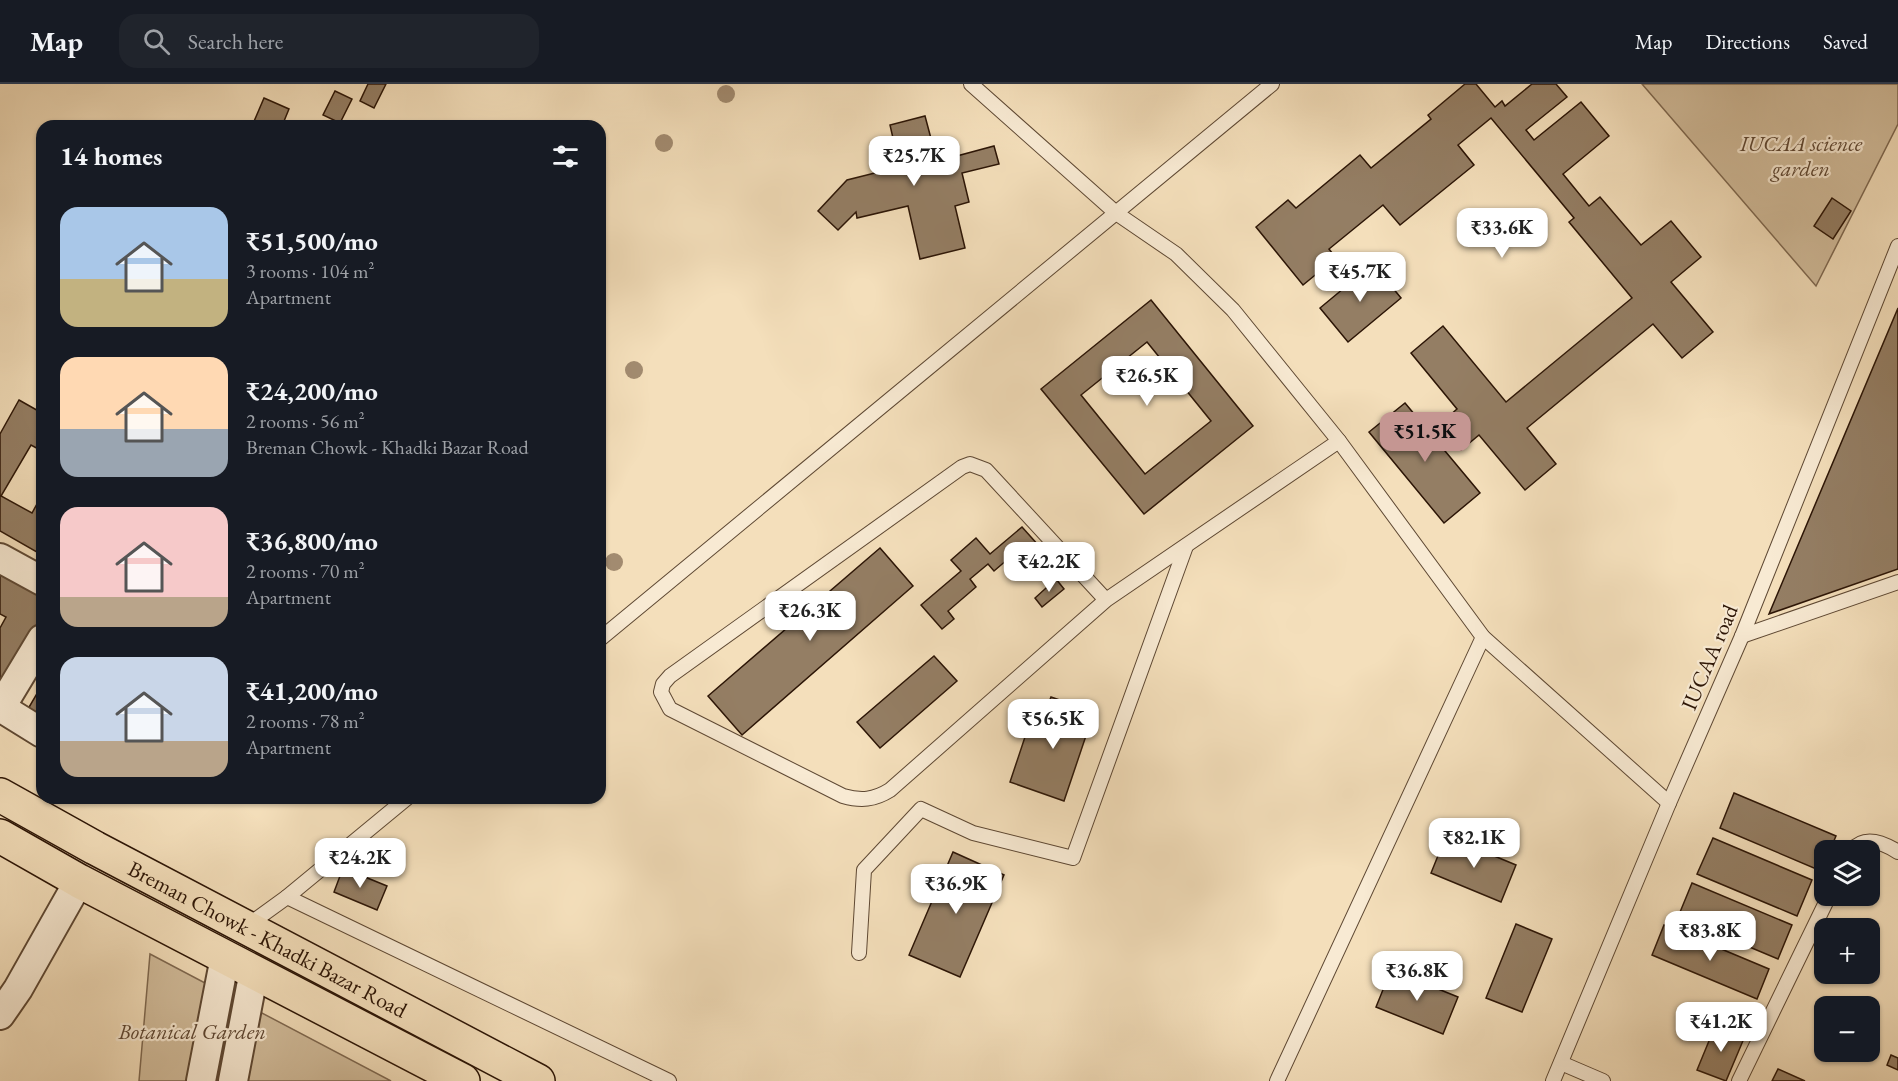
<!DOCTYPE html>
<html lang="en">
<head>
<meta charset="utf-8">
<style>
  :root { --surface:#171b24; --page:#20242c; --text:#f1f3f6; --muted:#9ea1a6; --line:#363941; --accent:#c59692 }
  body { margin:0; font-family:"EB Garamond",serif; background:var(--page); color:var(--text); height:100vh; display:flex; flex-direction:column; font-size:22px; white-space:nowrap }
  * { box-sizing:border-box; margin:0 }
  p { font-size:20px; color:var(--muted) }
  .icon { flex:none; width:33px; height:33px; fill:none; stroke:currentColor; stroke-width:2; stroke-linecap:round; stroke-linejoin:round }
  .map { position:relative; flex:1; overflow:hidden }
  .drawer { position:absolute; left:36px; top:36px; width:570px; height:684px; display:flex; flex-direction:column; background:var(--surface); border-radius:18px; box-shadow:0 2px 4px #0004 }
  .drawer>* { flex:none }
  .buttons { position:absolute; left:1814px; top:756px; display:grid; gap:12px }
  .buttons a { display:grid; place-items:center; width:66px; height:66px; border-radius:12px; background:var(--surface); box-shadow:0 2px 4px #0004; font-size:30px }
  .price { position:absolute; translate:-50% -51px; padding:0 14px; border-radius:12px; background:#fff; color:#222; font-size:20px; line-height:39px; filter:drop-shadow(0 2px 3px #0008) }
  .price::after { content:''; position:absolute; left:50%; top:36px; width:18px; height:14px; margin-left:-9px; background:inherit; clip-path:polygon(0 0,100% 0,50% 100%) }
  .price.selected { background:var(--accent); color:#111 }
  ul { padding:0; list-style:none }
  li { display:flex; align-items:center; gap:18px; height:150px; padding:0 24px }
  li span { display:grid; place-items:center; flex:none; width:168px; height:120px; border-radius:18px; color:#555 }
  li>.icon { margin-inline-start:auto }
  span .icon { width:72px; height:72px; fill:#fffc; stroke-width:1 }
  li b { font-size:26px }
  h2 { display:flex; justify-content:space-between; align-items:center; height:72px; padding:0 24px; font-size:26px }
  header { display:flex; align-items:center; gap:36px; box-sizing:border-box; height:84px; padding:0 30px; background:var(--surface); border-bottom:2px solid var(--line) }
  header strong { font-size:28px }
  nav { display:flex; gap:33px; margin-inline-start:auto; font-size:21px }
  .search { width:420px; height:54px; background:var(--page); display:flex; align-items:center; gap:15px; box-sizing:border-box; padding:0 21px; border-radius:18px; color:var(--muted); font-size:22px }
  .map>svg:first-child { display:block }
  .green { fill:#d2bd9c; stroke:#7f6951; stroke-width:1.5 }
  .building { fill:#947e64; stroke:#2c1506; stroke-width:1.5; fill-rule:evenodd }
  .lines { fill:none; stroke-linecap:round; stroke-linejoin:round }
  .service-casing { stroke:#5e4833; stroke-width:16 }
  .minor-casing { stroke:#5e4833; stroke-width:32 }
  .primary-casing { stroke:#2c1506; stroke-width:36 }
  .service { stroke:#f8ead3; stroke-width:14 }
  .minor { stroke:#f8ead3; stroke-width:28 }
  .primary { stroke:#f4dfbb; stroke-width:33 }
  .tree { fill:#a28b70 }
  .labels { text-anchor:middle; stroke-width:4.5; stroke-linejoin:round; paint-order:stroke }
  .park-label { font-size:22px; font-style:italic; fill:#5e4733; stroke:#f8ead3 }
  .street-label { font-size:22px; fill:#2c1506; stroke:#f8ead3 }
</style>
</head>
<body>
<header>
<strong>Map</strong>
<div class="search"><svg class="icon" aria-label="search" viewBox="0 0 24 24"><circle cx="10" cy="10" r="6"/><path d="M15 15l6 6"/></svg>Search here</div>
<nav><a>Map</a><a>Directions</a><a>Saved</a></nav>
</header>
<div class="map">
<svg width="1898" height="997" viewBox="0 0 1898 997">
  <rect width="100%" height="100%" fill="#f4dfbb"/>
  <filter id="stains"><feTurbulence type="fractalNoise" baseFrequency=".00333" numOctaves="4"/><feColorMatrix values="0 0 0 0 .2 0 0 0 0 .09 0 0 0 0 .02 0 0 0 .5 -.17"/></filter>
  <radialGradient id="worn" r=".72"><stop offset=".6" stop-color="#630" stop-opacity="0"/><stop offset="1" stop-color="#630" stop-opacity=".3"/></radialGradient>
  <g class="green">
    <path d="M1642,0h256v40l-82,162z"/>
    <path d="M150,870l241,127h-252z"/>
  </g>
  <g class="building">
    <path d="M368,0h18l-12,24 -14,-7z"/>
    <path d="M1465,0h11l19,23 7,-6 3,5 27,-22h24l11,13 -41,33 8,10 47,-38 28,34 -46,38 26,32 11,-9 41,48 30,-24 30,36 -30,25 42,50 -31,26 -29,-34 -126,104 29,36 -31,26 -46,-55 -18,15 -21,-26 17,-15 -46,-56 32,-27 63,76 126,-104 -63,-76 5,-4 -83,-100 -33,27 16,20 -74,60 -17,-20 -54,44 7,9 -33,27 -47,-58 32,-27 8,8 64,-53 11,13 60,-49 -3,-4z"/>
    <path d="M335,7l17,8 -12,24 -17,-8z"/>
    <path d="M264,14l25,11 -7,17h-30z"/>
    <path d="M925,32l8,30 16,-4 4,15 41,-11 5,18 -37,9 7,29 -14,4 10,42 -45,11 -12,-53 -51,12 -1,-6 -18,18 -20,-19 29,-31 32,-8 -5,-20 21,-5 -5,-22z"/>
    <path d="M1832,114l19,13 -18,28 -19,-13z"/>
    <path d="M1373,180l28,34 -53,44 -28,-34z"/>
    <path d="M1151,216l102,126 -109,88 -103,-125zM1147,258l64,79 -66,53 -64,-79z"/>
    <path d="M1898,224v261l-129,45z"/>
    <path d="M19,316l23,13v38l-11,-6 -30,51 31,17 10,-18v60l-42,-24v-97z"/>
    <path d="M1405,319l75,90 -36,30 -75,-91z"/>
    <path d="M1022,443l17,19 -17,15 -7,-8 -21,18 -6,-7 -18,15 6,8 -28,24 6,8 -12,10 -21,-24 40,-34 -10,-11 25,-22 14,16z"/>
    <path d="M880,464l33,38 -171,149 -34,-39z"/>
    <path d="M0,489l42,24v21l-42,73v-63l6,-11 -6,-3z"/>
    <path d="M1056,495l8,10 -22,18 -7,-9z"/>
    <path d="M934,572l23,25 -77,67 -23,-26z"/>
    <path d="M42,601v39l-17,-10z"/>
    <path d="M1051,613l43,15 -30,89 -54,-19 18,-54 10,3z"/>
    <path d="M1734,709l102,43 -6,14h-6v13l-3,8 -101,-43z"/>
    <path d="M1446,752l70,29 -15,37 -70,-29z"/>
    <path d="M1713,754l99,42 -15,36 -100,-42z"/>
    <path d="M953,768l51,23 -44,102 -51,-22z"/>
    <path d="M343,784l44,18 -10,24 -43,-18z"/>
    <path d="M1692,799l100,42 -14,34 -100,-42z"/>
    <path d="M1516,840l36,15 -30,73 -36,-14z"/>
    <path d="M1664,841l105,44 -12,30 -105,-44z"/>
    <path d="M1391,886l67,27 -15,37 -67,-27z"/>
    <path d="M1716,940l29,12 -19,45 -29,-11z"/>
    <path d="M1891,971l7,3v12l-11,-5z"/>
    <path d="M1778,985l27,12h-33z"/>
  </g>
  <g class="lines">
    <defs>
      <g id="service">
        <path d="M971,0l145,129 60,41 57,56 106,131"/>
        <path d="M1106,516l-216,190c-16,10 -29,11 -47,6l-173,-87 -9,-17 2,-8 7,-8 292,-209 8,-3 16,6 120,130 233,-159 144,196 186,166"/>
        <path d="M1742,552l156,-54"/>
        <path d="M600,555l672,-555"/>
        <path d="M407,714l-120,99 382,184"/>
        <path d="M1852,766c13,-15 32,-7 46,2"/>
        <path d="M247,842l40,-29"/>
        <path d="M859,869l5,-83 57,-61 52,24 100,25 113,-312"/>
        <path d="M1561,979l42,18"/>
        <path d="M1277,997l206,-444"/>
        <path d="M1553,997l116,-278 73,-167 156,-390"/>
        <path d="M1739,997l90,-185"/>
      </g>
      <g id="minor">
        <path d="M0,474l42,23"/>
        <path d="M0,623l42,26"/>
        <path d="M1,623l41,-68"/>
        <path d="M0,931l18,-26 61,-108"/>
        <path d="M201,997l24,-124"/>
        <path d="M233,997l21,-110"/>
      </g>
      <g id="primary">
        <path id="s1" d="M0,711l95,53 443,233"/>
        <path d="M0,752l79,45 384,200"/>
      </g>
    </defs>
    <use href="#service" class="service-casing"/>
    <use href="#minor" class="minor-casing"/>
    <use href="#primary" class="primary-casing"/>
    <use href="#service" class="service"/>
    <use href="#minor" class="minor"/>
    <use href="#primary" class="primary"/>
  </g>
  <g class="tree">
    <circle cx="726" cy="10" r="9"/>
    <circle cx="664" cy="59" r="9"/>
    <circle cx="634" cy="286" r="9"/>
    <circle cx="614" cy="478" r="9"/>
  </g>
  <g class="labels">
    <g class="park-label">
      <text x="1801" y="67">IUCAA science<tspan x="1801" dy="25">garden</tspan></text>
      <text x="192" y="955">Botanical Garden</text>
    </g>
    <g class="street-label">
      <text transform="translate(1709 573) rotate(-67)" y="8">IUCAA road</text>
      <text dy="8" stroke="none"><textPath href="#s1" startOffset="304">Breman Chowk - Khadki Bazar Road</textPath></text>
    </g>
  </g>
  <rect width="100%" height="100%" filter="url(#stains)"/>
  <rect width="100%" height="100%" fill="url(#worn)"/>
</svg>
<div class="buttons">
<a><svg class="icon" aria-label="layers" viewBox="0 0 24 24"><path d="M12 4l9 5-9 5-9-5zM3 14l9 5 9-5"/></svg></a>
<a>+</a>
<a>−</a>
</div>
<b class="price" style="left:914px;top:103px">₹25.7K</b>
<b class="price" style="left:1502px;top:175px">₹33.6K</b>
<b class="price" style="left:1360px;top:219px">₹45.7K</b>
<b class="price" style="left:1147px;top:323px">₹26.5K</b>
<b class="price selected" style="left:1425px;top:379px">₹51.5K</b>
<b class="price" style="left:1049px;top:509px">₹42.2K</b>
<b class="price" style="left:810px;top:558px">₹26.3K</b>
<b class="price" style="left:1053px;top:666px">₹56.5K</b>
<b class="price" style="left:1474px;top:785px">₹82.1K</b>
<b class="price" style="left:360px;top:805px">₹24.2K</b>
<b class="price" style="left:956px;top:831px">₹36.9K</b>
<b class="price" style="left:1710px;top:878px">₹83.8K</b>
<b class="price" style="left:1417px;top:918px">₹36.8K</b>
<b class="price" style="left:1721px;top:969px">₹41.2K</b>
<section class="drawer">
<h2>14 homes<svg class="icon" aria-label="filters" viewBox="0 0 24 24"><path d="M4 7h16M4 17h16"/><circle cx="9" cy="7" r="2"/><circle cx="15" cy="17" r="2"/></svg></h2>
<ul>
<li><span style="background:linear-gradient(#a9c7e8 60%,#c2b280 0)"><svg class="icon" aria-label="home" viewBox="0 0 24 24"><path d="M3 11l9-7 9 7M6 9v11h12V9"/></svg></span><div><b>₹51,500/mo</b><p>3 rooms · 104 m²</p><p>Apartment</p></div></li>
<li><span style="background:linear-gradient(#ffd9b3 60%,#9aa5b1 0)"><svg class="icon" aria-label="home" viewBox="0 0 24 24"><path d="M3 11l9-7 9 7M6 9v11h12V9"/></svg></span><div><b>₹24,200/mo</b><p>2 rooms · 56 m²</p><p>Breman Chowk - Khadki Bazar Road</p></div></li>
<li><span style="background:linear-gradient(#f6c9c9 75%,#b9a48a 0)"><svg class="icon" aria-label="home" viewBox="0 0 24 24"><path d="M3 11l9-7 9 7M6 9v11h12V9"/></svg></span><div><b>₹36,800/mo</b><p>2 rooms · 70 m²</p><p>Apartment</p></div></li>
<li><span style="background:linear-gradient(#c9d6e8 70%,#b9a48a 0)"><svg class="icon" aria-label="home" viewBox="0 0 24 24"><path d="M3 11l9-7 9 7M6 9v11h12V9"/></svg></span><div><b>₹41,200/mo</b><p>2 rooms · 78 m²</p><p>Apartment</p></div></li>
</ul>
</section>
</div>
</body>
</html>
